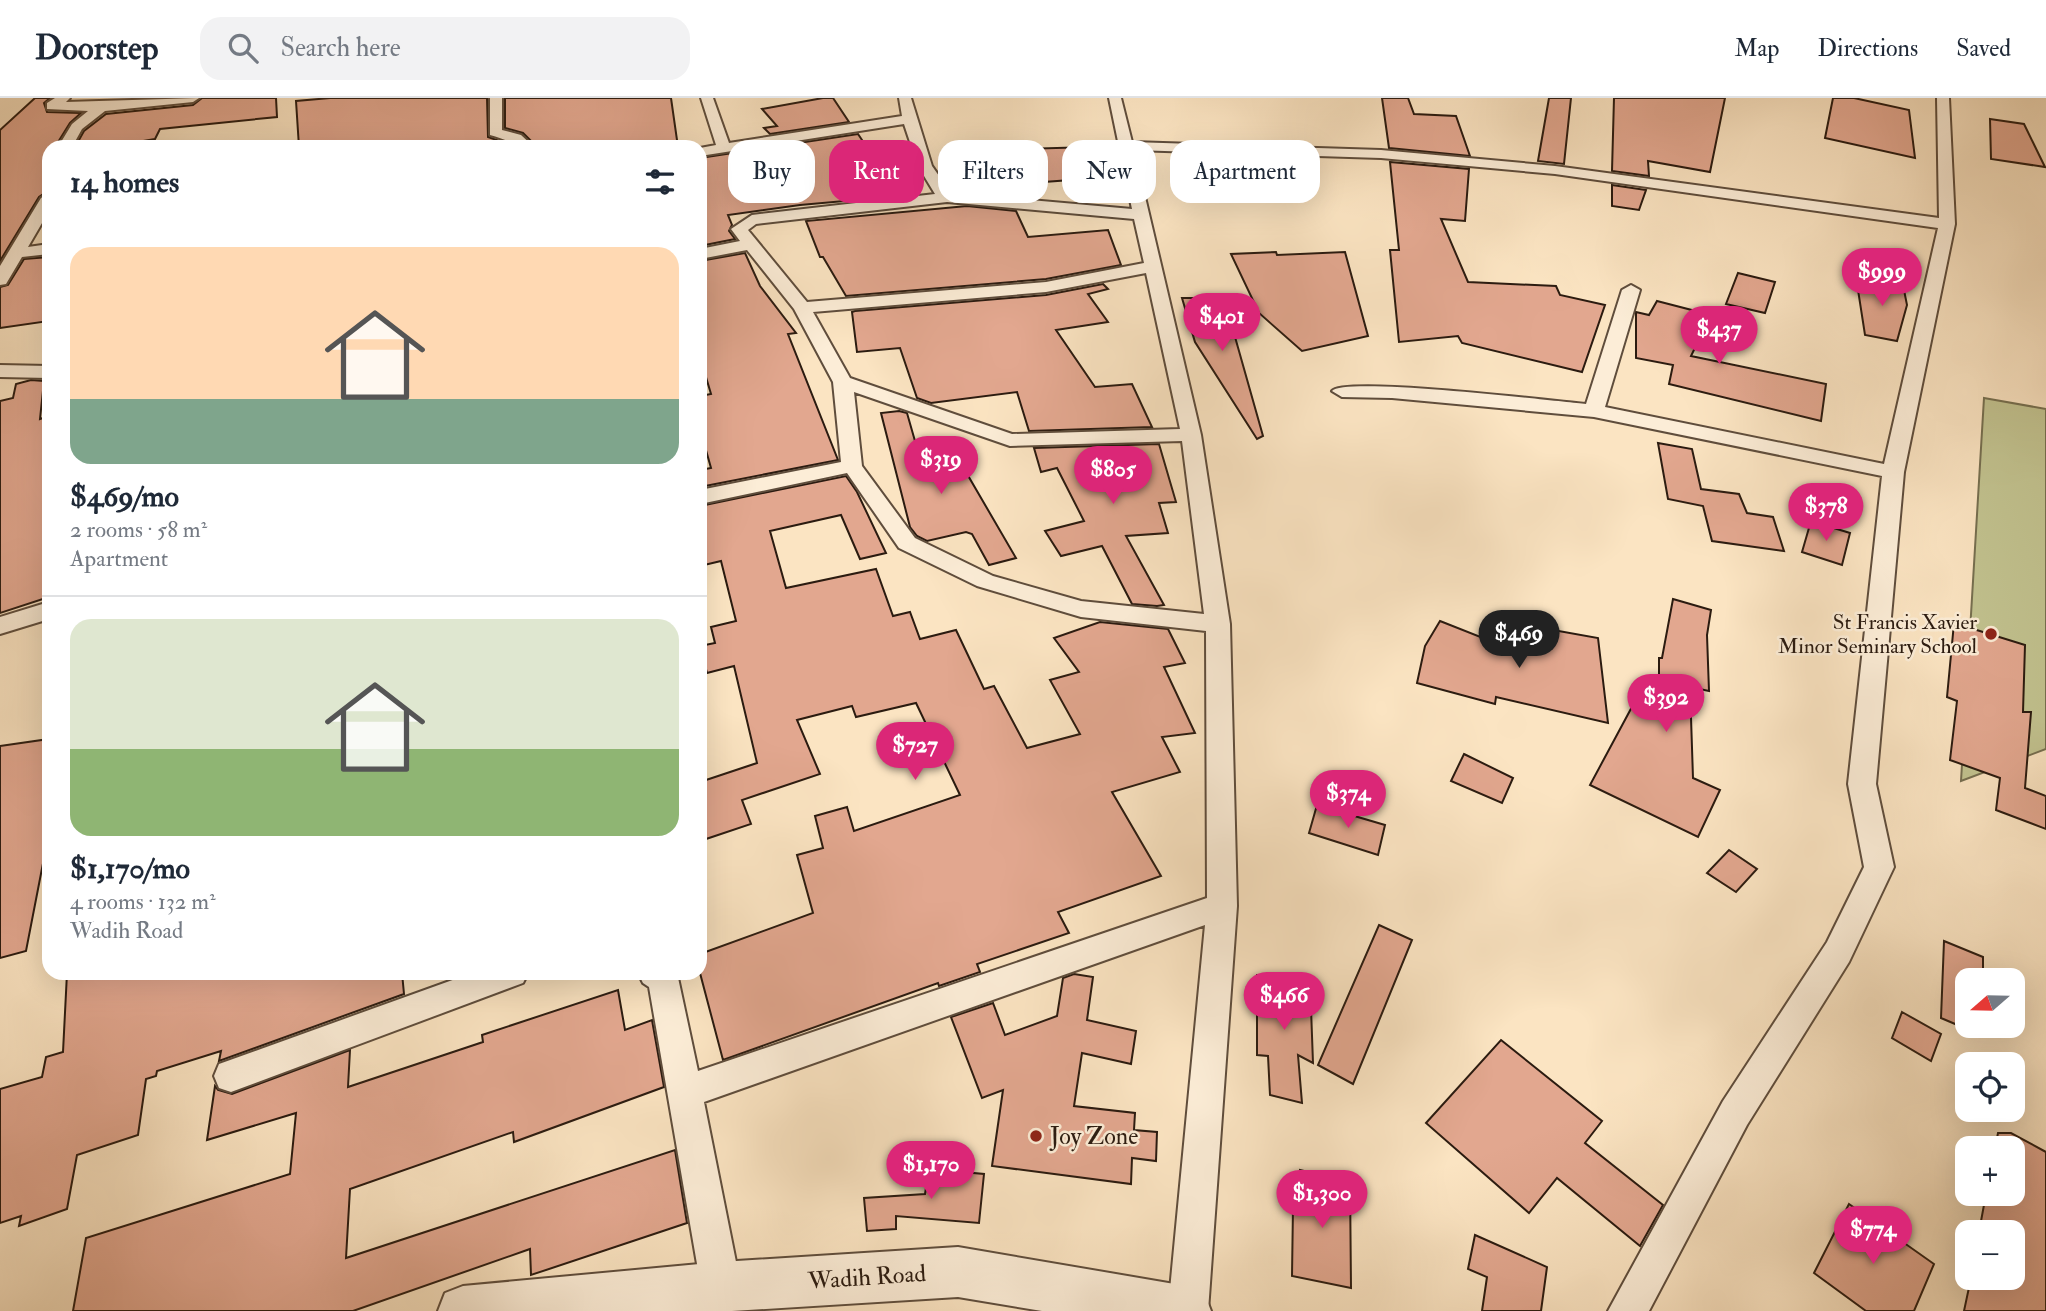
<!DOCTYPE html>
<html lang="en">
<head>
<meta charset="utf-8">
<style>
  :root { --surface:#fff; --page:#f2f2f3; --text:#1f2937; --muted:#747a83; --line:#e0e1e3; --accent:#db2777 }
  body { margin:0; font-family:"IM FELL Double Pica",serif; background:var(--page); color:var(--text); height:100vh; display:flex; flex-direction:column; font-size:26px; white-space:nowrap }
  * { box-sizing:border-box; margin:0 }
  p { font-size:23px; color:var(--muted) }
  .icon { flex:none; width:38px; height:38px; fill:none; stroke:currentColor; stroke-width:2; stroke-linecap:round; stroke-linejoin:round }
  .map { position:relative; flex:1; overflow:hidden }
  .side { position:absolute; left:42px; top:42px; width:665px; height:840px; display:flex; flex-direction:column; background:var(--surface); border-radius:21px; box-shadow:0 7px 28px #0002 }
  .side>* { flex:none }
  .top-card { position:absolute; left:728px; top:42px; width:665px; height:63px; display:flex; gap:14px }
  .needle { width:46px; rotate:250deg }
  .fabs { position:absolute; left:1955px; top:870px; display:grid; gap:14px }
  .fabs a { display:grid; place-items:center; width:70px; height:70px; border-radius:14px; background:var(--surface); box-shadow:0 7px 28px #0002; font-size:35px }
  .price { position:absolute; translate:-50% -60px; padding:0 16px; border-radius:24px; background:var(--accent); color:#fff; font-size:23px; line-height:46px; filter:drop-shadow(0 2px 4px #0008) }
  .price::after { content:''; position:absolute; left:50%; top:42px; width:21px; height:16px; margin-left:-10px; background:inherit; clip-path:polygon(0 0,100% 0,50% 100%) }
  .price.active { background:#222; color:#fff }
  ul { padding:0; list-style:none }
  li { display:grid; align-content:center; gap:14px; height:371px; padding:0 28px }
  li+li { border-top:2px solid var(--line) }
  li span { display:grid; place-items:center; height:217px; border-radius:21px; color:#555 }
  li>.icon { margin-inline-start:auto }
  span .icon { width:126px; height:126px; fill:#fffc; stroke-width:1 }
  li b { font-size:30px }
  h2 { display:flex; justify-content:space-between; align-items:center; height:84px; padding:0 28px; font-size:30px }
  .tag { padding:0 24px; border-radius:21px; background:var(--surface); box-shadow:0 7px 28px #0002; font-size:24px; line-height:63px }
  .tag.active { background:var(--accent); color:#fff }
  header { display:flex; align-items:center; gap:42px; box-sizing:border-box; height:98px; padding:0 35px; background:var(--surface); border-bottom:2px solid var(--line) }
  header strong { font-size:33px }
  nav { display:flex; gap:38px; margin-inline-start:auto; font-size:24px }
  .search { width:490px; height:63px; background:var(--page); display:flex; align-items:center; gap:18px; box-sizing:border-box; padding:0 24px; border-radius:21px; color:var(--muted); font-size:26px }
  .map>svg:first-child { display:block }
  .green { fill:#c2c390; stroke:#766f50; stroke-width:2 }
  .building { fill:#e2a78f; stroke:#2b1b10; stroke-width:2 }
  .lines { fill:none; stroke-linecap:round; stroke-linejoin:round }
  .minor-casing { stroke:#5f4d3c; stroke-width:4 }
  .tertiary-casing { stroke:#5f4d3c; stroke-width:4 }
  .minor { fill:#fcedd7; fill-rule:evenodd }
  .tertiary { fill:#fcedd7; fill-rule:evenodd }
  .poi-dot { fill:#8f2418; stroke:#fcedd7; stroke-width:2.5 }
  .labels { text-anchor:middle; stroke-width:5; stroke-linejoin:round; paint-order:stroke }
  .poi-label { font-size:21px; fill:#2b1b10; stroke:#fcedd7; text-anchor:end }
  .near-poi-label { font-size:24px; fill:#2b1b10; stroke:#fcedd7; text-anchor:start }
  .near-street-label { font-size:24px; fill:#2b1b10; stroke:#fcedd7 }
</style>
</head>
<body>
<header>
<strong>Doorstep</strong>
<div class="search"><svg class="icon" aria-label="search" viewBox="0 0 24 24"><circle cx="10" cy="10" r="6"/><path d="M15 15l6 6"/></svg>Search here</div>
<nav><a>Map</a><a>Directions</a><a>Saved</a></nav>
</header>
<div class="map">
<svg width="2046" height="1213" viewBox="0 0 2046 1213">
  <rect width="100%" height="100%" fill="#fbe4c2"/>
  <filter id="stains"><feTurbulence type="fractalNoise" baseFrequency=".00286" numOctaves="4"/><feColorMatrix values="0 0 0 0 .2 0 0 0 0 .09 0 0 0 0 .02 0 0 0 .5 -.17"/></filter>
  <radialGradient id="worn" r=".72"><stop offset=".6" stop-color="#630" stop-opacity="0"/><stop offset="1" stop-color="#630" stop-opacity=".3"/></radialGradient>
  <path class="green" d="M1984,300l62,11v340l-85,32z"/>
  <g class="building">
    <path d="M35,0h15l-6,5 3,9 34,1 -11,10 -15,24h-6v43l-10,7 -39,64v-131z"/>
    <path d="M202,0h74l1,19 -117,12 -5,10 -47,8h-33l9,-16 22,-17 87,-9z"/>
    <path d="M330,0h157l1,39 29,10h-218l-3,-46z"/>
    <path d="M505,0h166l7,49h-141l-14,-14 -18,-5z"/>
    <path d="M823,0h10l16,24 -79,12 -6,-6 13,-2 -15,-17z"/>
    <path d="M1382,0h26l6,16 42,2 14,40 -81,-8z"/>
    <path d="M1549,0h22l-7,66 -26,-3z"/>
    <path d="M1614,0h111l-15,74 -62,-11 1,15 -37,-5z"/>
    <path d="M1833,0h21l55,12 6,48 -90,-20z"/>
    <path d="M1990,21l34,5 21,43 -54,-8z"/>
    <path d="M858,36l20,30 -8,1 20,32 -90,8 -72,10 4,10 -3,6 6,8 -35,7v-88z"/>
    <path d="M1021,48l1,3 69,-2 7,31 -95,7 5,10 -46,-4 -19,-40z"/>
    <path d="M1390,64l79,7 -4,52 -24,-2 27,63 88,4 4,9 45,10 -23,67 -120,-29 -4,-7 -59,6 -9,-92h9z"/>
    <path d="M1215,73l48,1 4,27 -50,-2z"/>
    <path d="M1612,87l34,5 -7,20 -27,-4z"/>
    <path d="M967,108l49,5 12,26 80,-7 13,35 -75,14 -200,17 -23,-39h-3l-14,-36z"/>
    <path d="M1276,154l1,3 68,-3 23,84 -66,15 -43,-38 -28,-59z"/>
    <path d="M745,155l15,33 36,47 -8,1 50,126 -138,27v-17l11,-2 -11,-39v-33l11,-2 -11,-37v-96z"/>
    <path d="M49,159v64l-49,7v-41l8,-2 16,-26z"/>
    <path d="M1738,175l37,9 -10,31 -39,-9z"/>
    <path d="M1856,179l47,8 4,20 -10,36 -32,-6z"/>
    <path d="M1103,186l5,5 -20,5 20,28 -52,8 39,57 37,-3 20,43 -123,4 -12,-39 -86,11 -14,-5 -17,-50 -43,4 -5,-40 3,-1 191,-16z"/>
    <path d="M1182,200h42l39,138 -6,3 -62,-97z"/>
    <path d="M1657,203l54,14 -20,41 135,28 -5,37 -152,-37 4,-19 -37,-7v-46l13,3z"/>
    <path d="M31,282l13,1 -4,38 9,-3v181l-49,16v-212l13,-3 3,-14z"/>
    <path d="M899,313l8,2 18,63 38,-9 53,91 -27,7 -17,-31 -6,-2 -39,9 -10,-5 -7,-9 -29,-114z"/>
    <path d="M1658,345l34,6 9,40 38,5 8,19 26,4 11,34 -72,-10 -9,-35 -35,-7z"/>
    <path d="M1159,346l17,58 -17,1 9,30 -42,3 38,69 -7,1 -25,-2 -30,-58 -41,10 -16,-25 39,-10 -27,-53 -16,4 -7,-24z"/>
    <path d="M846,378l11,16 29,61 -26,6 -19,-44 -71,16 16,57 90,-19 17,47 17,-4 10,27 36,-9 28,59 10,-3 33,62 53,-14 -30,-54 29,-8 -25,-34 46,-16 68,7 17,34 -21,4 31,66 -33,4 18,35 -68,20 49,84 -103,36 11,21 -92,31 3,8 -41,14 -1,-3 -215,77 -23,-87v-19l113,-41 -16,-58 26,-7 -8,-32 32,-9 7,24 106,-36 -44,-92 -60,14 -4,-11 -55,14 23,54 -78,26 9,24 -51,17v-59l57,-19 -23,-97 -27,7 -7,-27 15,-3 -4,-16 25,-6 -15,-60 -21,5v-60z"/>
    <path d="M1811,423l39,12 -8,32 -40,-13z"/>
    <path d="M1673,501l38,11 -4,25 2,56 -19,-4 3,91 27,12 -22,47 -108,-52 43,-80 26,6v-53h3z"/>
    <path d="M1440,523l86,34 -1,-30 73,13 10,85 -112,-26 -1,7 -78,-21 8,-37z"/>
    <path d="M1954,525l71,22 -2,67h8l-6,76 21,8v33l-50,-19 4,-32 -50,-18 7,-59 -10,-4z"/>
    <path d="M49,641v114h-4l-19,98 -26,7v-212z"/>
    <path d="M1464,656l49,24 -11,25 -51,-22z"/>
    <path d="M1317,707l68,20 -7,30 -69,-22z"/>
    <path d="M1729,752l28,19 -21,23 -29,-19z"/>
    <path d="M1379,827l33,15 -59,144 -35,-19z"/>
    <path d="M1944,843l39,16v23h-16v46h15l-1,9 -40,-17z"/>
    <path d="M67,875h335l2,21 -185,67 2,-10 -64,20 -1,5 -10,3 -8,56 -61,20 -10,54 -48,17 2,-10 -21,7v-134l42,-12 4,-20 17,-5z"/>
    <path d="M1074,876l19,3 -6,43 49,11 -5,33 -49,-11 -8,53 61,7 -1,17 23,2 -1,29 -24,-3 -1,26 -139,-18 11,-76 -21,8 -31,-81 42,-14 12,32 52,-19 6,-38z"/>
    <path d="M1257,877l53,6 3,82 -15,-8 4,48 -32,-8 -2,-39 -11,-1z"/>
    <path d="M618,892l7,40 27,-10 12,67 -150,55 -1,-10 -163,57 -4,69 329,-108 12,73 -156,52 -1,-26 -177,62h-280l13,-73 204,-64 6,-61 -89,27 8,-54 3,4 14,4 118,-44 -2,37 135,-45 -1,-7z"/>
    <path d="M1902,914l39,22 -10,27 -39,-23z"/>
    <path d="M1501,942l101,81 -17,22 78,62 -23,41 -83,-68 -28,35 -103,-90z"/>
    <path d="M1998,1035h13l35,19v159h-82l7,-33h41v-46h-33l7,-38h26v-46h-17z"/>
    <path d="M929,1071l55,5 -5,49 -83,-7v13l-29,2 -3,-33 61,-4z"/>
    <path d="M1300,1072l50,12 1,106 -59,-12 1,-69 4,1z"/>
    <path d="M1849,1106l85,60 -20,47h-48l-52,-38z"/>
    <path d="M1475,1137l72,32 -6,44h-59l5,-34 -19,-8z"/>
  </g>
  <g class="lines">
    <defs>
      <g id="minor">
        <path d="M55,0h15l-4,4 133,-4 -6,4 -88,9 -23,18 -10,18h-14l14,-23 16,-13 -41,-2v-6z"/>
        <path d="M490,0h12v32l19,5 13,12c-16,0 -28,-8 -44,-12z"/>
        <path d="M701,0h12l16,45 173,-27 -3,-18h12l21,68 19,27 181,16 -23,-111h12l11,44 249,8 174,16 384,52 -2,-120h12l6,126 -51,248 -28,312 18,83 -45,95 -102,163 -98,186h-41l115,-210 104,-159 37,-75 -16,-83 34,-308 -288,-59 -202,-19 -50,-1 -10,-6c12,-15 222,10 254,13l36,-114 9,-5 9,5 -35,117 279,57 54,-236 -383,-54 -174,-16 -247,-8 67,285 29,189 7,282 -29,405h-40l37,-386 -501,177 37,185 -6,14 -14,6 -14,-6 -6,-14 -52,-300 -6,-4 -5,-10h39l21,98 509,-173 -1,-267 -125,-14 -104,-31 -78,-38 -52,-75 -147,31v-14l141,-28 -8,-80 -39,-73 -47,-59 -47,9v-10l40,-8 -9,-12 21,-14 183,-21 -17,-28 -14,-42 -204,32v-8l16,-3zM947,104l187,17 10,44 -98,19 -239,20 -59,-72 8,-6zM1146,175l34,156 -168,5 -162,-56 -37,-66 233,-20zM854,294l156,54 172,-5 22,173 -123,-13 -88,-25 -78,-38 -53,-72z"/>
        <path d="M49,95v18l-21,36 21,-3v10l-27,3 -16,27 -6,1v-19l41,-68z"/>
        <path d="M0,267l49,1v12l-49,-1z"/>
        <path d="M49,504v17l-49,15v-17z"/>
        <path d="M472,875h56l-5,10 -292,109 -12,-4 -5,-12 5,-12z"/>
      </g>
      <path id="tertiary" d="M958,1149l228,39 18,7 7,18h-169l-84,-14 -226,14h-294l7,-18 18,-7 258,-24z"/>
    </defs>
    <use href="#minor" class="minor-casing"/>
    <use href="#tertiary" class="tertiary-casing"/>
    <use href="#minor" class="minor"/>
    <use href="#tertiary" class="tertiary"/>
  </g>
  <g class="poi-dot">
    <circle cx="1991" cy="536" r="7"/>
    <circle cx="1036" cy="1038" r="7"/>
  </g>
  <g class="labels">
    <g class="poi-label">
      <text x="1977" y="531">St Francis Xavier<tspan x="1977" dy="24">Minor Seminary School</tspan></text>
    </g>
    <g class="near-poi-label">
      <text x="1050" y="1046">Joy Zone</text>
    </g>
    <g class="near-street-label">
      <text transform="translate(867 1179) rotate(-4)" y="8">Wadih Road</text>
    </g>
  </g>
  <rect width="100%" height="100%" filter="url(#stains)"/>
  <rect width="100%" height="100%" fill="url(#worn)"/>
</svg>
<div class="fabs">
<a><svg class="needle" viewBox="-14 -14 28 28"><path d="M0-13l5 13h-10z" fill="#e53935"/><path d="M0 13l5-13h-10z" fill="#747a83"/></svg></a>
<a><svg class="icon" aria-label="locate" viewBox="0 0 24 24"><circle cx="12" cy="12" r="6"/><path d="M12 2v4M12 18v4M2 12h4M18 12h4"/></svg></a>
<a>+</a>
<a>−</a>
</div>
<b class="price" style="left:1882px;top:210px">$999</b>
<b class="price" style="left:1222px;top:255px">$401</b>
<b class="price" style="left:1719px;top:268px">$437</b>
<b class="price" style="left:941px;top:398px">$319</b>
<b class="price" style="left:1113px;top:408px">$805</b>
<b class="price" style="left:1826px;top:445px">$378</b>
<b class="price active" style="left:1519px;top:572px">$469</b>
<b class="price" style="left:1666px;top:636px">$392</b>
<b class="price" style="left:915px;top:684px">$727</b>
<b class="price" style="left:1348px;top:732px">$374</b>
<b class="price" style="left:1284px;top:934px">$466</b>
<b class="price" style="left:931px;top:1103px">$1,170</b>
<b class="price" style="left:1322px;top:1132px">$1,300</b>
<b class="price" style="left:1873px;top:1168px">$774</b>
<div class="top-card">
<a class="tag">Buy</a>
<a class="tag active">Rent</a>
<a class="tag">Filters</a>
<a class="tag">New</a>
<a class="tag">Apartment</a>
</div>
<section class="side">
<h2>14 homes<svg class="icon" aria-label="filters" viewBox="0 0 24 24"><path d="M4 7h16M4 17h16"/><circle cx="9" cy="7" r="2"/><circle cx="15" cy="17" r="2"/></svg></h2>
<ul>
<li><span style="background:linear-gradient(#ffd9b3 70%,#7fa58c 0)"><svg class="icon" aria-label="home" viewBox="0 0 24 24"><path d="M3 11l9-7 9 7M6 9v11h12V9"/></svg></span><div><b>$469/mo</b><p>2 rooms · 58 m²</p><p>Apartment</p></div></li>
<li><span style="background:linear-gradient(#dfe7d0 60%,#8fb573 0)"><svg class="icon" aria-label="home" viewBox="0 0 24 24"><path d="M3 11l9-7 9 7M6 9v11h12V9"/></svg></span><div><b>$1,170/mo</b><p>4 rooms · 132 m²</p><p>Wadih Road</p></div></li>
</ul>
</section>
</div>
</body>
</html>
